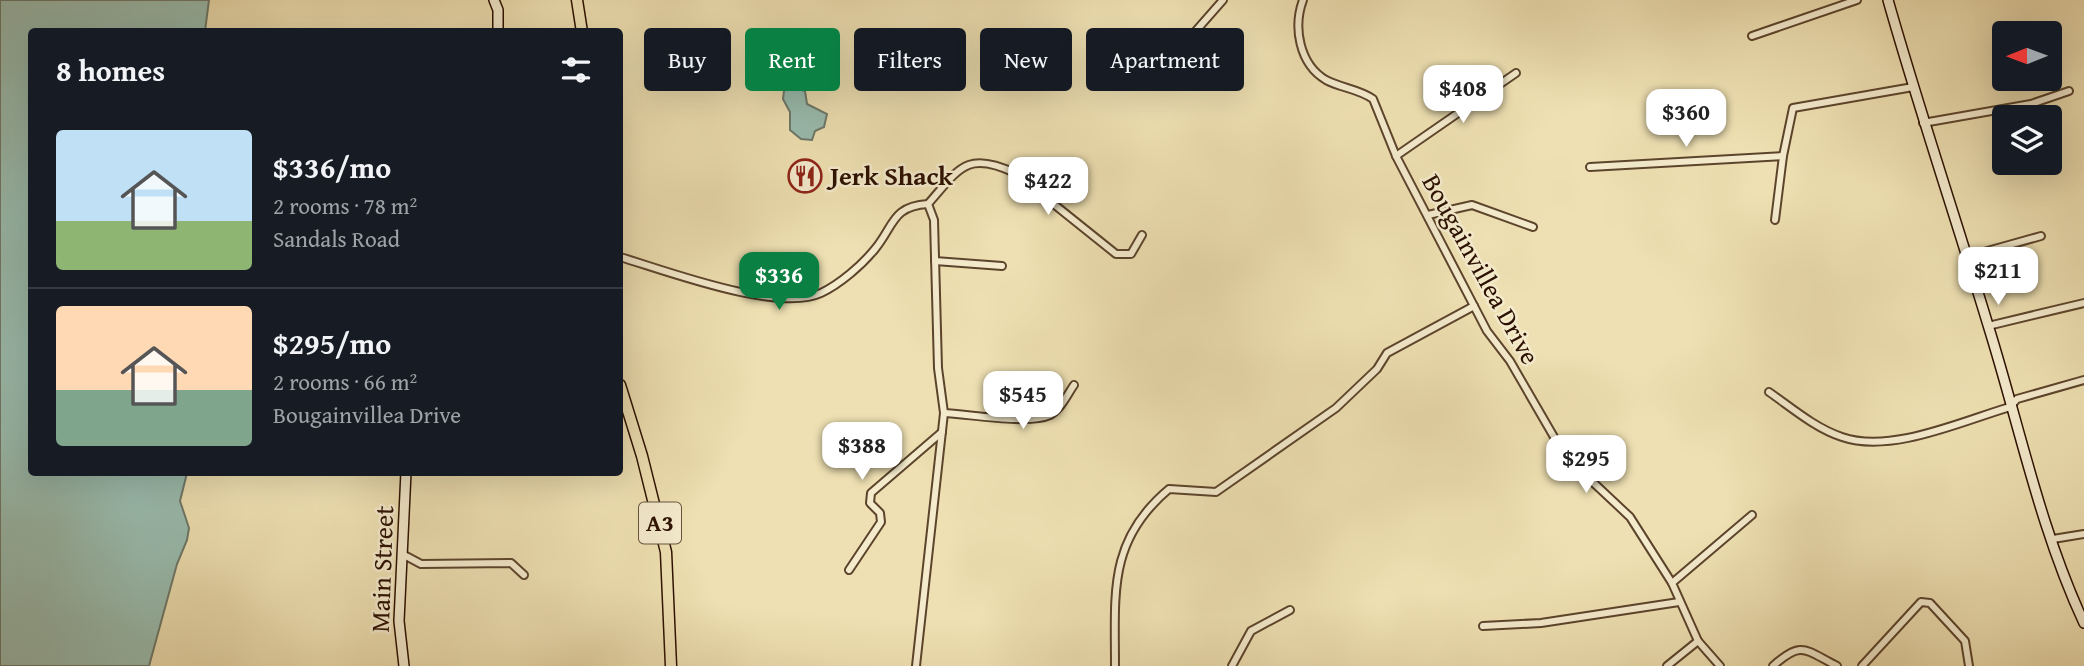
<!DOCTYPE html>
<html lang="en">
<head>
<meta charset="utf-8">
<style>
  :root { --surface:#171b24; --page:#242831; --text:#f1f3f6; --muted:#9ea1a6; --line:#363941; --accent:#0b8043 }
  body { margin:0; font-family:"Gentium Book Plus",serif; background:var(--page); color:var(--text); height:100vh; display:flex; flex-direction:column; font-size:26px; white-space:nowrap }
  * { box-sizing:border-box; margin:0 }
  p { font-size:23px; color:var(--muted) }
  .icon { flex:none; width:38px; height:38px; fill:none; stroke:currentColor; stroke-width:2; stroke-linecap:round; stroke-linejoin:round }
  .map { position:relative; flex:1; overflow:hidden }
  .drawer { position:absolute; left:28px; top:28px; width:595px; height:448px; display:flex; flex-direction:column; background:var(--surface); border-radius:7px; box-shadow:0 7px 28px #0002 }
  .drawer>* { flex:none }
  .banner { position:absolute; left:644px; top:28px; width:665px; height:63px; display:flex; gap:14px }
  .needle { width:46px; rotate:269deg }
  .tools { position:absolute; left:1992px; top:21px; display:grid; gap:14px }
  .tools a { display:grid; place-items:center; width:70px; height:70px; border-radius:7px; background:var(--surface); box-shadow:0 7px 28px #0002; font-size:35px }
  .price { position:absolute; translate:-50% -60px; padding:0 16px; border-radius:14px; background:#fff; color:#222; font-size:23px; line-height:46px; filter:drop-shadow(0 2px 4px #0008) }
  .price::after { content:''; position:absolute; left:50%; top:42px; width:21px; height:16px; margin-left:-10px; background:inherit; clip-path:polygon(0 0,100% 0,50% 100%) }
  .price.current { background:var(--accent); color:#fff }
  ul { padding:0; list-style:none }
  li { display:flex; align-items:center; gap:21px; height:175px; padding:0 28px }
  li+li { border-top:2px solid var(--line) }
  li span { display:grid; place-items:center; flex:none; width:196px; height:140px; border-radius:7px; color:#555 }
  li>.icon { margin-inline-start:auto }
  span .icon { width:84px; height:84px; fill:#fffc; stroke-width:1 }
  li b { font-size:30px }
  h2 { display:flex; justify-content:space-between; align-items:center; height:84px; padding:0 28px; font-size:30px }
  .pill { padding:0 24px; border-radius:7px; background:var(--surface); box-shadow:0 7px 28px #0002; font-size:24px; line-height:63px }
  .pill.current { background:var(--accent); color:#fff }
  .map>svg:first-child { display:block }
  .water { fill:#99bdb0; stroke:#6d786a; stroke-width:2 }
  .lines { fill:none; stroke-linecap:round; stroke-linejoin:round }
  .street-casing { stroke:#5c442c; stroke-width:10 }
  .secondary-casing { stroke:#2c1000; stroke-width:12 }
  .primary-casing { stroke:#2c1000; stroke-width:13 }
  .street { stroke:#f4ebcd; stroke-width:6 }
  .secondary { stroke:#f4ebcd; stroke-width:9 }
  .primary { stroke:#eee0b2; stroke-width:10 }
  .labels { text-anchor:middle; stroke-width:5; stroke-linejoin:round; paint-order:stroke }
  .shield { fill:#f4ebcd; stroke:#68523e; stroke-width:2 }
  .shield-label { font-size:24px; font-weight:bold; fill:#2c1000 }
  .poi-label { font-size:26px; font-weight:bold; fill:#2c1000; stroke:#f4ebcd; text-anchor:start }
  .street-label { font-size:26px; fill:#2c1000; stroke:#f4ebcd }
</style>
</head>
<body>
<div class="map">
<svg width="2084" height="666" viewBox="0 0 2084 666">
  <rect width="100%" height="100%" fill="#eee0b2"/>
  <filter id="stains"><feTurbulence type="fractalNoise" baseFrequency=".00286" numOctaves="4"/><feColorMatrix values="0 0 0 0 .2 0 0 0 0 .09 0 0 0 0 .02 0 0 0 .5 -.17"/></filter>
  <radialGradient id="worn" r=".72"><stop offset=".6" stop-color="#630" stop-opacity="0"/><stop offset="1" stop-color="#630" stop-opacity=".3"/></radialGradient>
  <g class="water">
    <path d="M0,0h209l-4,31 -173,1v440l155,1 -7,28 9,27 -2,12 -10,24 -28,102h-149z"/>
    <path d="M791,87l14,4 2,13 20,10 -3,13 -9,4 -3,9 -11,-1 -11,-9v-18l-7,-13 1,-8z"/>
  </g>
  <g class="lines">
    <defs>
      <g id="street">
        <path d="M1303,0c-10,27 -4,64 23,80 15,8 33,9 47,19l23,57 91,175 23,30 55,95 65,61 42,66 26,58 22,25"/>
        <path d="M1194,33l29,-33"/>
        <path d="M1752,36l105,-36"/>
        <path d="M1923,123l108,-19 38,-13"/>
        <path d="M1396,156l120,-83"/>
        <path d="M1590,167l193,-11"/>
        <path d="M928,204c31,-35 38,-54 87,-31l101,81h15l11,-19"/>
        <path d="M1428,215l44,-10 61,22"/>
        <path d="M1775,220l8,-64 10,-48 120,-21"/>
        <path d="M620,257c47,14 158,56 201,36 19,-9 41,-28 54,-44 19,-23 17,-43 53,-45l6,16 4,148 6,45 -28,253"/>
        <path d="M1966,257l75,-21"/>
        <path d="M935,261l67,5"/>
        <path d="M1988,326l96,-23"/>
        <path d="M1769,392c23,16 46,36 73,45 49,17 120,-16 168,-30l7,-8 67,-19"/>
        <path d="M944,413c25,1 85,12 106,2 11,-6 17,-20 24,-30"/>
        <path d="M2053,539l31,-5"/>
        <path d="M404,555l17,9 90,-1 13,12"/>
        <path d="M849,570l32,-48 -1,-9 -10,-10 1,-10 71,-61"/>
        <path d="M1672,583l80,-68"/>
        <path d="M1483,626l58,-3 138,-21"/>
        <path d="M1115,666c0,-73 -7,-126 54,-177l47,3 120,-84 41,-39 10,-16 87,-47"/>
        <path d="M1232,666l19,-35 39,-21"/>
        <path d="M1667,666l31,-25"/>
        <path d="M1773,666c29,-26 32,-16 64,0"/>
        <path d="M1862,666l59,-64 9,1 35,38 4,25"/>
      </g>
      <g id="secondary">
        <path d="M494,0l4,10v22"/>
        <path d="M1888,0c31,109 67,216 100,325 31,99 52,204 96,298"/>
        <path d="M404,666l-5,-45 7,-149"/>
      </g>
      <g id="primary">
        <path d="M577,0l5,32"/>
        <path d="M620,385l22,71 24,96 5,114"/>
      </g>
    </defs>
    <use href="#street" class="street-casing"/>
    <use href="#secondary" class="secondary-casing"/>
    <use href="#primary" class="primary-casing"/>
    <use href="#street" class="street"/>
    <use href="#secondary" class="secondary"/>
    <use href="#primary" class="primary"/>
  </g>
  <defs>
    <symbol id="restaurant-ring" viewBox="-11 -11 22 22"><circle r="9.5" fill="#f4ebcd" stroke="#8f2418" stroke-width="1.5"/><path d="M-5-6h1v4h1v-4h1v4h1v-4h1v5L-1.5 .5V6h-2V.5L-5-1ZM5-6V6H3V1.5H1.5Q1.5-4 5-6Z" fill="#8f2418"/></symbol>
  </defs>
  <g fill-rule="evenodd">
    <use href="#restaurant-ring" x="786" y="157" width="38" height="38"/>
  </g>
  <g class="labels">
    <rect class="shield" x="639" y="502.5" width="42" height="41" rx="5"/>
    <g class="shield-label">
      <text x="660" y="531">A3</text>
    </g>
    <g class="poi-label">
      <text x="830" y="185">Jerk Shack</text>
    </g>
    <g class="street-label">
      <text transform="translate(1481 269) rotate(61)" y="9">Bougainvillea Drive</text>
      <text transform="translate(382 569) rotate(-88)" y="9">Main Street</text>
    </g>
  </g>
  <rect width="100%" height="100%" filter="url(#stains)"/>
  <rect width="100%" height="100%" fill="url(#worn)"/>
</svg>
<div class="tools">
<a><svg class="needle" viewBox="-14 -14 28 28"><path d="M0-13l5 13h-10z" fill="#e53935"/><path d="M0 13l5-13h-10z" fill="#9ea1a6"/></svg></a>
<a><svg class="icon" aria-label="layers" viewBox="0 0 24 24"><path d="M12 4l9 5-9 5-9-5zM3 14l9 5 9-5"/></svg></a>
</div>
<b class="price" style="left:1463px;top:125px">$408</b>
<b class="price" style="left:1686px;top:149px">$360</b>
<b class="price" style="left:1048px;top:217px">$422</b>
<b class="price" style="left:1998px;top:307px">$211</b>
<b class="price current" style="left:779px;top:312px">$336</b>
<b class="price" style="left:1023px;top:431px">$545</b>
<b class="price" style="left:862px;top:482px">$388</b>
<b class="price" style="left:1586px;top:495px">$295</b>
<div class="banner">
<a class="pill">Buy</a>
<a class="pill current">Rent</a>
<a class="pill">Filters</a>
<a class="pill">New</a>
<a class="pill">Apartment</a>
</div>
<section class="drawer">
<h2>8 homes<svg class="icon" aria-label="filters" viewBox="0 0 24 24"><path d="M4 7h16M4 17h16"/><circle cx="9" cy="7" r="2"/><circle cx="15" cy="17" r="2"/></svg></h2>
<ul>
<li><span style="background:linear-gradient(#bfe0f5 65%,#8fb573 0)"><svg class="icon" aria-label="home" viewBox="0 0 24 24"><path d="M3 11l9-7 9 7M6 9v11h12V9"/></svg></span><div><b>$336/mo</b><p>2 rooms · 78 m²</p><p>Sandals Road</p></div></li>
<li><span style="background:linear-gradient(#ffd9b3 60%,#7fa58c 0)"><svg class="icon" aria-label="home" viewBox="0 0 24 24"><path d="M3 11l9-7 9 7M6 9v11h12V9"/></svg></span><div><b>$295/mo</b><p>2 rooms · 66 m²</p><p>Bougainvillea Drive</p></div></li>
</ul>
</section>
</div>
</body>
</html>
